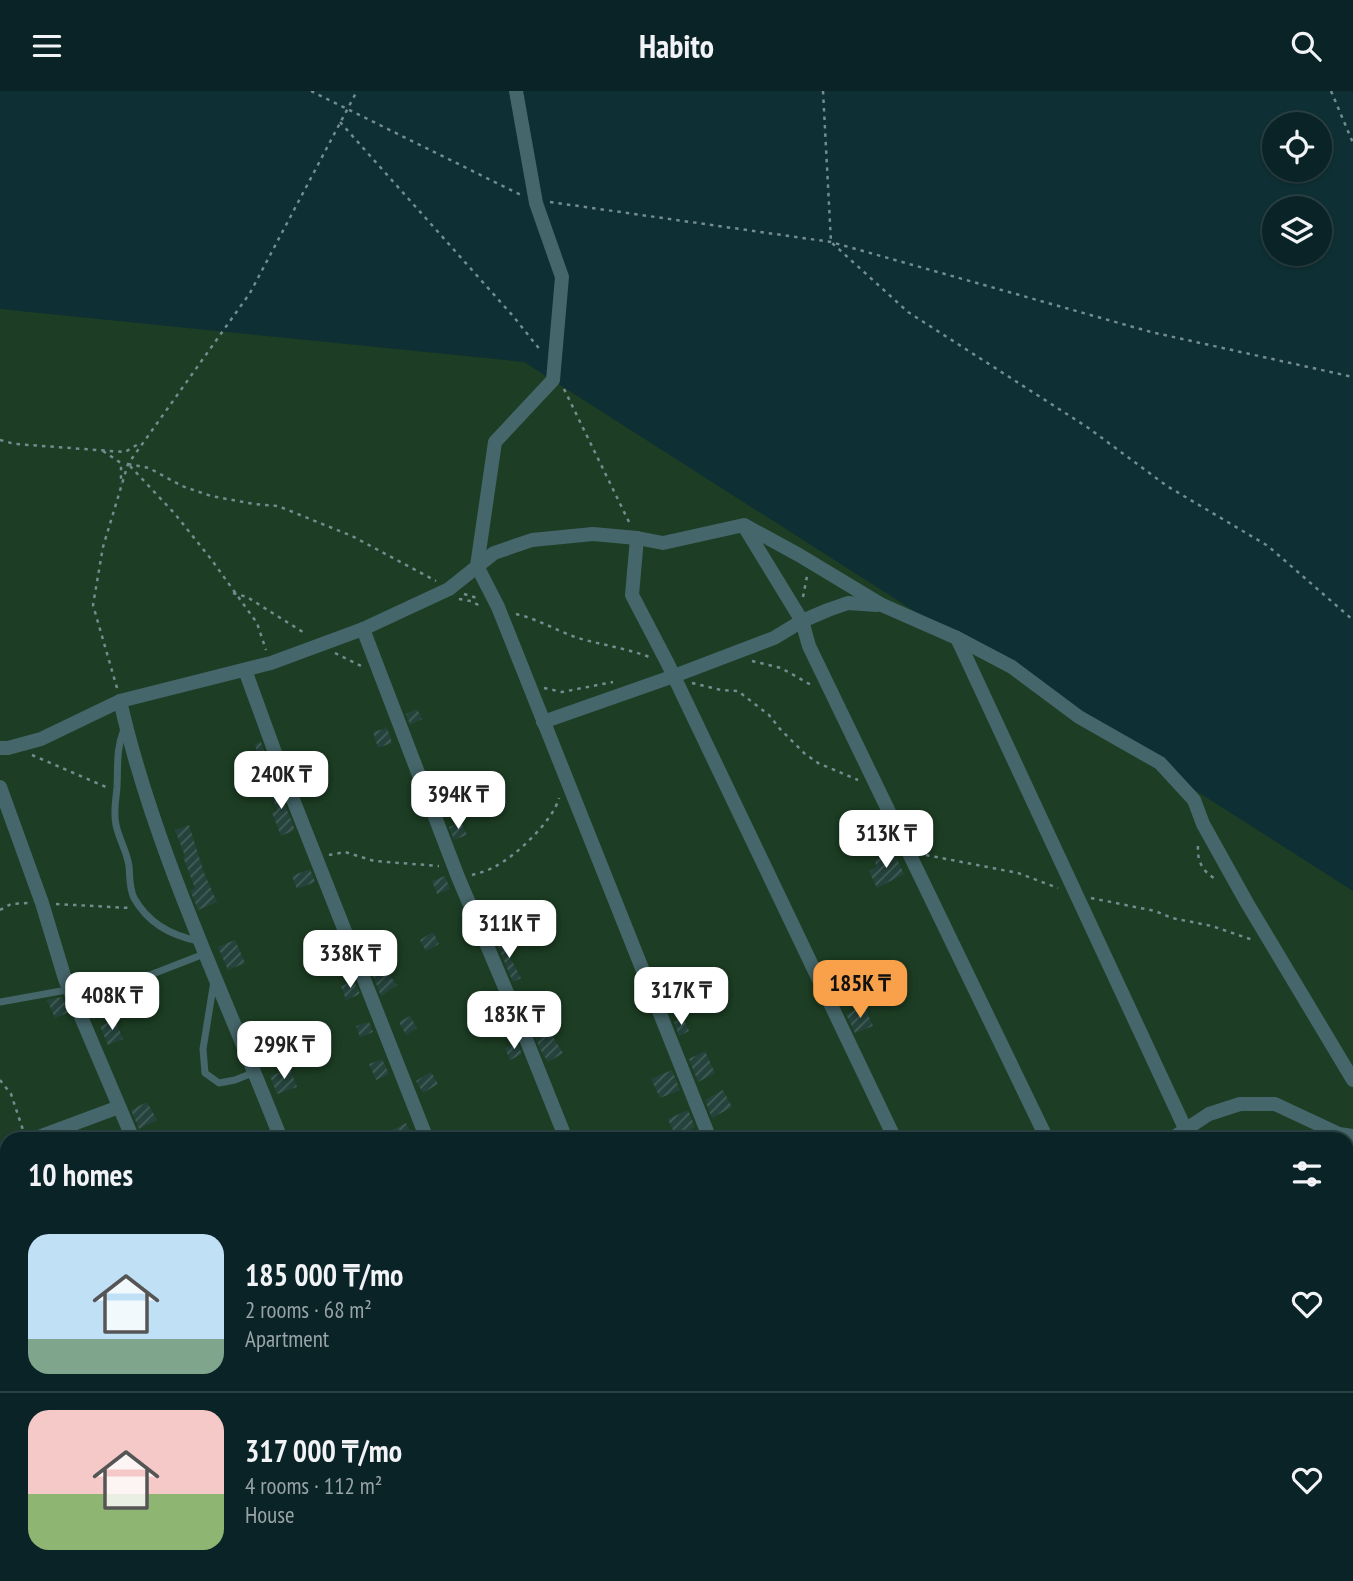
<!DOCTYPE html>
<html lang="en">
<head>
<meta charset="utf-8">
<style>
  :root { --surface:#0a2326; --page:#182f32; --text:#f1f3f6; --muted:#99a4a7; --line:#2a4043; --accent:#f8a14a }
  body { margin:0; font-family:"PT Sans Narrow",sans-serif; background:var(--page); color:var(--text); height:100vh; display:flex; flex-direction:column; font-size:26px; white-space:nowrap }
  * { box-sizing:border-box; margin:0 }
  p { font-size:23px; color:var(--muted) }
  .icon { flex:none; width:38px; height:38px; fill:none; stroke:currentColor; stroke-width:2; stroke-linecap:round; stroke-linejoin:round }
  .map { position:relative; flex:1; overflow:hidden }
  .side { position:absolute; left:0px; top:1041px; width:1354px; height:450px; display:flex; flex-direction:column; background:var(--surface); border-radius:21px 21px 0 0; box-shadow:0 2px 5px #0004,0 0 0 2px var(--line) }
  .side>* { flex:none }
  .controls { position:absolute; left:1262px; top:21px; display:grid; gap:14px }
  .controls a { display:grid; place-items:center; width:70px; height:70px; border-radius:50%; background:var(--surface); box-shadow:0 2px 5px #0004,0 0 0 2px var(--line); font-size:35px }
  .price { position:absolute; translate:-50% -60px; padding:0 16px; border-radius:14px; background:#fff; color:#222; font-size:23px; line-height:46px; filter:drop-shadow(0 2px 4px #0008) }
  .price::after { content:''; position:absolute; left:50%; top:42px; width:21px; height:16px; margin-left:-10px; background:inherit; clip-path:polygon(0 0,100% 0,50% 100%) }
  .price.current { background:var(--accent); color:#111 }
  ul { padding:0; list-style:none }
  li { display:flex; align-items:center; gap:21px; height:175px; padding:0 28px }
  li+li { border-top:2px solid var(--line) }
  li span { display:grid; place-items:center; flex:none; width:196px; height:140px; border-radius:21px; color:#555 }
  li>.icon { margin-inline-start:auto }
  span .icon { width:84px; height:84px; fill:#fffc; stroke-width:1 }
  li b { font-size:30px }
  h2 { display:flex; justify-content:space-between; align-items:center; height:84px; padding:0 28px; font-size:30px }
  header { display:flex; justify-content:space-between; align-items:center; height:91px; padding:0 28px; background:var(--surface); font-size:32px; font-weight:600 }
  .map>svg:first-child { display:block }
  .garden { fill:#1d3e24; fill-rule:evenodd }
  .building { fill:url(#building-hatch) }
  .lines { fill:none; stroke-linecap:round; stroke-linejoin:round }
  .path { stroke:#738c8f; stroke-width:2.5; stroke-dasharray:3.5 5; stroke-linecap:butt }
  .service { stroke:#45666a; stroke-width:7 }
  .minor { stroke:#45666a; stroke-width:14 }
</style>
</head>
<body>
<header><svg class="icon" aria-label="menu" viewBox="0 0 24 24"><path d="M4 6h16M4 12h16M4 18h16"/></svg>Habito<svg class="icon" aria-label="search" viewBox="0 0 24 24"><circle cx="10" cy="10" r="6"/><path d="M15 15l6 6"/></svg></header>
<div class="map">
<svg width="1353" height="1490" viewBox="0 0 1353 1490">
  <defs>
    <pattern id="building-hatch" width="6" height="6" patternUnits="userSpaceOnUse" patternTransform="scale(1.75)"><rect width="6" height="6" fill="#25433c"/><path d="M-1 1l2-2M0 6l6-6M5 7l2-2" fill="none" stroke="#435e58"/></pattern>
  </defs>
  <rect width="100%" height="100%" fill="#0e2f33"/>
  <path class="garden" d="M0,218l524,53 829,529v690h-1353zM7,1048h1341v436h-1341z"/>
  <g class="building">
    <path d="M417,618l5,10 -12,6 -4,-11z"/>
    <path d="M387,637l5,15 -14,5 -5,-16z"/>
    <path d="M261,651l6,17 -8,2 -4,-17z"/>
    <path d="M304,661l6,18 -16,5 -7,-17z"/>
    <path d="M274,687l21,52 -14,6 -9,-23 5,-2 -9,-30z"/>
    <path d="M461,731l6,13 -13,5 -5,-13z"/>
    <path d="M189,734l15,48 13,29 -19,8 -8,-20 5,-2 -12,-31 2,-1 -10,-26z"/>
    <path d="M893,760l11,23 -27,14 -8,-17 8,-4 -3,-7z"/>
    <path d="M310,778l5,13 -18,7 -5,-13z"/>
    <path d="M445,785l5,13 -13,5 -5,-13z"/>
    <path d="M433,841l6,12 -13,7 -6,-11z"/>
    <path d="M372,848l13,30 12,16 -16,11 -21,-52z"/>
    <path d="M507,848l5,11 -5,2 14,26 -8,4 -16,-38z"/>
    <path d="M235,849l10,23 -17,7 -10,-23z"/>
    <path d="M672,886l7,15 -13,6 -6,-15z"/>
    <path d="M354,890l6,13 -14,6 -5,-14z"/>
    <path d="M62,906l7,15 -14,6 -8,-18z"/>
    <path d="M864,915l9,20 -18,7 -9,-19z"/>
    <path d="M534,916l29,46 -15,9 -8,-13 -15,-37z"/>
    <path d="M410,925l7,12 -11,7 -7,-13z"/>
    <path d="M683,927l6,13 -10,5 -5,-14z"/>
    <path d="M115,929l8,19 -15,6 -8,-19z"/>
    <path d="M369,931l4,10 -13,5 -4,-11z"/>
    <path d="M517,951l5,12 -12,6 -5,-12z"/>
    <path d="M705,960l10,22 -17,9 -9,-23z"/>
    <path d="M382,968l7,15 -13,6 -7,-16z"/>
    <path d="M290,978l7,18 -20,7 -7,-18z"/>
    <path d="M672,979l8,20 -20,8 -9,-19z"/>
    <path d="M431,981l7,12 -15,9 -7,-12z"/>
    <path d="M723,999l9,17 -20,11 -7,-18z"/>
    <path d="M147,1011l10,18 -18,9 -8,-19z"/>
    <path d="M688,1019l7,17 -19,10 -8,-18z"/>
    <path d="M406,1032l6,13 -7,3h-11l-4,-8z"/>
  </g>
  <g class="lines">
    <g class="path">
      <path d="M311,0l210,104"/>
      <path d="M823,0l8,151 77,70 179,115 80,59 101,60 85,74"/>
      <path d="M1331,0l22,52"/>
      <path d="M340,31l173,194 28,35"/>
      <path d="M550,111l281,40 320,90 202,45"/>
      <path d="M564,298l65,133"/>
      <path d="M0,349l15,4 110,8 15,-9"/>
      <path d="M103,360l18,12v21"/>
      <path d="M128,373l21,4 33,18 29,10 43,8 24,2 74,30 84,45"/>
      <path d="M130,375l45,48 36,45 46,64 9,27"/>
      <path d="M233,502l14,4 59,37"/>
      <path d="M464,503l13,4"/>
      <path d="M803,506l4,-21"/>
      <path d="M459,508l12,2 11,6"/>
      <path d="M516,523c22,5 41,17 62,24 24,7 48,10 71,19"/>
      <path d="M335,562l28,14"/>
      <path d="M752,570l29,7 32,18"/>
      <path d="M692,592l29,7 17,1 31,24 11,14 24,24 14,10 40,17"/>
      <path d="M117,597l-24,-83 10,-58 25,-83 122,-171 107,-202"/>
      <path d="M544,597l18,4 51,-10"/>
      <path d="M32,664l74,32"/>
      <path d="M1198,755c-1,16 5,26 19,34"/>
      <path d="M329,764l16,-3 29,9 65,5"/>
      <path d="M926,764l92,18 40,15"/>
      <path d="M472,784c7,-2 15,-4 22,-8 21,-10 59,-46 65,-69"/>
      <path d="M1091,807l64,13 17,7 40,8 41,14"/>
      <path d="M56,813l74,4"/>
      <path d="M0,819l11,-6 17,-1"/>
      <path d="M0,989l11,14 12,36"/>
      <path d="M458,1048l18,-6 21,6"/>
      <path d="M0,1213l7,3"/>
      <path d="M0,1401l7,-1"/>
    </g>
    <g class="service">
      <path d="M124,638c-8,20 -6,37 -7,58 -1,14 -4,24 -1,38 3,14 11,27 13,41 1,11 0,22 5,32 14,25 38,38 65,43"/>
      <path d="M214,890l-11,68 2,24 14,10 16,-3 20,-8"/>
      <path d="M0,911l150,-27 54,-21"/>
    </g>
    <g class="minor">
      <path d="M516,0l20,112 26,74 -9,103 -58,62 -18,124 21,41 212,532"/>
      <path d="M744,435l58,95 7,25 238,493"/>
      <path d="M363,538l95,248 56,132 52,130"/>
      <path d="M957,547l233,501"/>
      <path d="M245,579l36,99 146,370"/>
      <path d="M120,610c35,152 105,294 161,438"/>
      <path d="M543,631l131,-46 100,-38 28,-17 26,-11 20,-7 29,2"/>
      <path d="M0,657h8l33,-9 79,-38 151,-38 92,-34 86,-40 45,-36 38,-13 61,-6 44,4"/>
      <path d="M0,696l42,116 23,76 68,160"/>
      <path d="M33,1048l86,-32"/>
      <path d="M895,1048l-227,-475 -36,-69 5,-57 26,5 81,-18 55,30 83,50 75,33 55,29 67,50 81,46 34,37 9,24 44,79 106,177"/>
      <path d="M1171,1048l38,-25 31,-10h35l64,30 14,2"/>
      <path d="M1348,1060l5,11"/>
      <path d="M0,1061l7,-3"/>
      <path d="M0,1075l7,17"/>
      <path d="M1348,1359l5,11"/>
      <path d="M0,1484l3,6"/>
      <path d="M158,1484l2,6"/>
      <path d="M309,1484l3,6"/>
      <path d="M505,1484l3,6"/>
      <path d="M657,1484l3,6"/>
      <path d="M804,1484l3,6"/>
      <path d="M959,1484l3,6"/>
      <path d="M1107,1484l3,6"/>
      <path d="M1257,1484l3,6"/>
      <path d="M360,1490l13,-6"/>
    </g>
  </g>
</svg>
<div class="controls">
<a><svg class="icon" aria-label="locate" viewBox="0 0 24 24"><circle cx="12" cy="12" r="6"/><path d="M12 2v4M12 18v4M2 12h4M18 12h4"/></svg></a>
<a><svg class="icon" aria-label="layers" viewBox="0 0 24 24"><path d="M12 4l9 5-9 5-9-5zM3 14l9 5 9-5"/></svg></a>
</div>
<b class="price" style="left:281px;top:720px">240K ₸</b>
<b class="price" style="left:458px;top:740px">394K ₸</b>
<b class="price" style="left:886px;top:779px">313K ₸</b>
<b class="price" style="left:509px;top:869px">311K ₸</b>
<b class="price" style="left:350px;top:899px">338K ₸</b>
<b class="price current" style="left:860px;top:929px">185K ₸</b>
<b class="price" style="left:681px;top:936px">317K ₸</b>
<b class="price" style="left:112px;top:941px">408K ₸</b>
<b class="price" style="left:514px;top:960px">183K ₸</b>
<b class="price" style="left:284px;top:990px">299K ₸</b>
<section class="side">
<h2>10 homes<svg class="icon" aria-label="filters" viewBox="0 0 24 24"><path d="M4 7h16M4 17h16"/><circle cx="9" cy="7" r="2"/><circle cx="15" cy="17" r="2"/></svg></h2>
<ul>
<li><span style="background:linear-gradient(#bfe0f5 75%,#7fa58c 0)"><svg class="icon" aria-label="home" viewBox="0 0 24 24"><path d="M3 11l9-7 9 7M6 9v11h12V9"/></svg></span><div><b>185 000 ₸/mo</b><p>2 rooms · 68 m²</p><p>Apartment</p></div><svg class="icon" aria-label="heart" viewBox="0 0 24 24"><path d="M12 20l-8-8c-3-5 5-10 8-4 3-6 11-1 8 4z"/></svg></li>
<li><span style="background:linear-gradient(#f6c9c9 60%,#8fb573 0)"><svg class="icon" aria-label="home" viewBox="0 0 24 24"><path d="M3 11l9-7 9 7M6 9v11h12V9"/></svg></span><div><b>317 000 ₸/mo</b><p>4 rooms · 112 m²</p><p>House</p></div><svg class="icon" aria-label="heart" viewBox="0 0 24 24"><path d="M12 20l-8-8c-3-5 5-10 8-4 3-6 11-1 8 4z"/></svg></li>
</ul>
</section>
</div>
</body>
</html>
